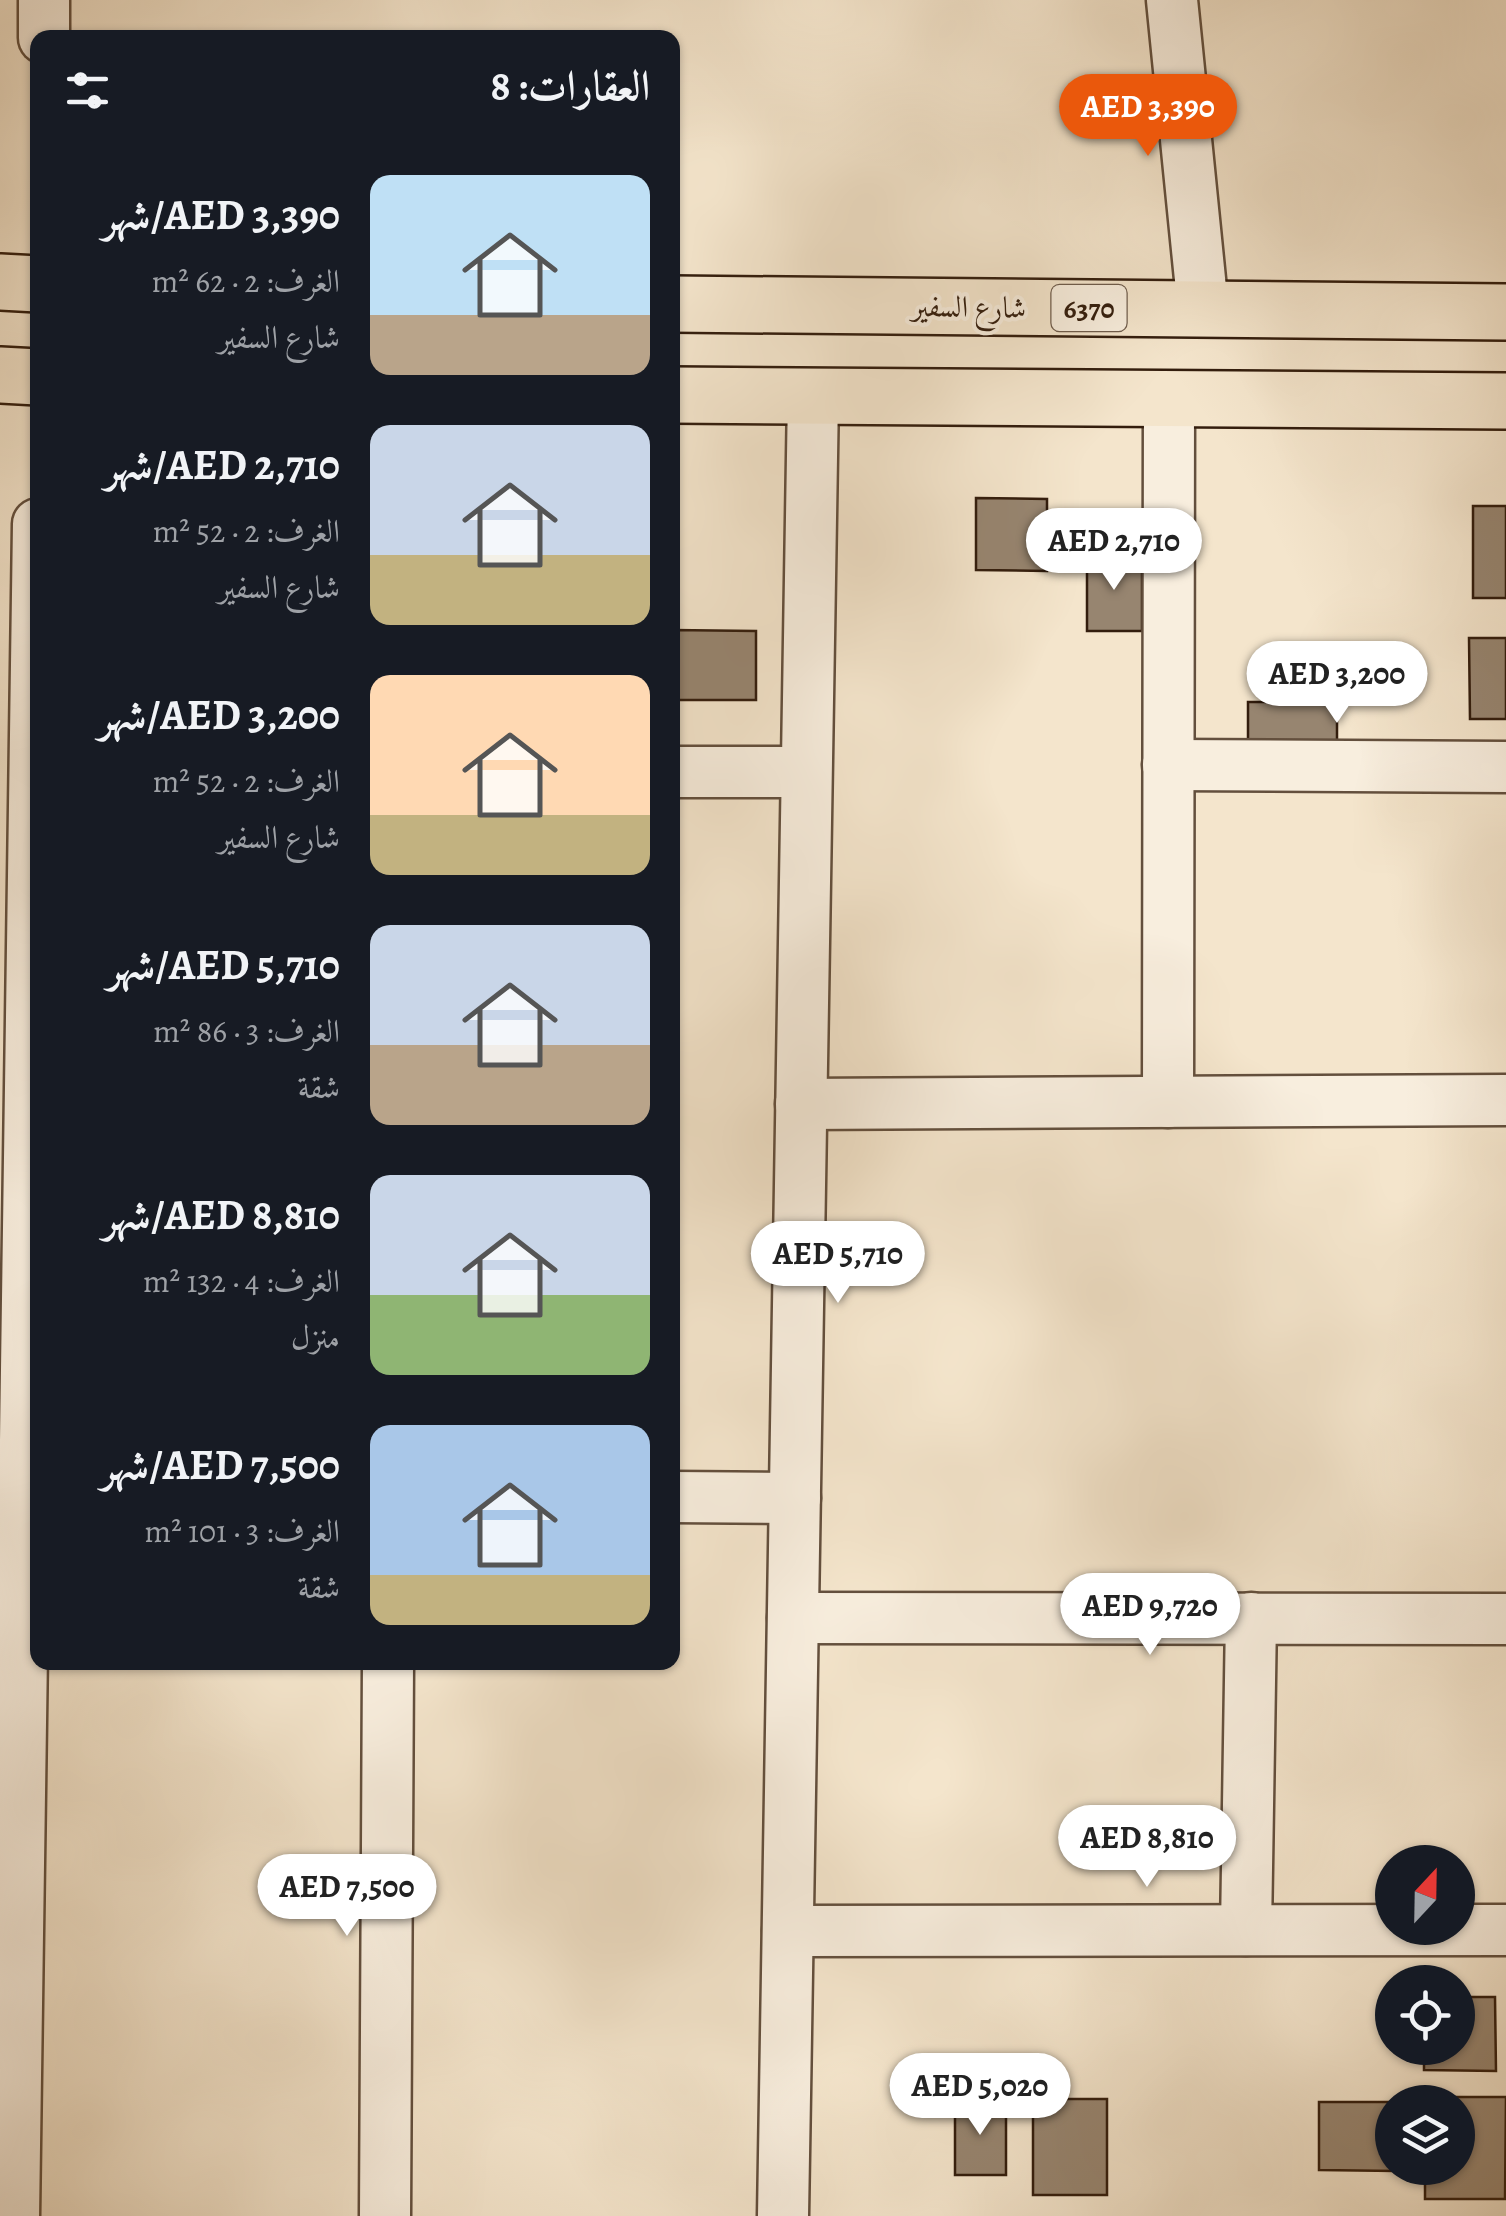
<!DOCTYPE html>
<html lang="ar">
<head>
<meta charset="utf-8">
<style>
  :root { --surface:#171b24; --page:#20242c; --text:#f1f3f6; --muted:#9ea1a6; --accent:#ea580c }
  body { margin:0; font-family:Alegreya,Amiri,serif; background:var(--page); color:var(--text); direction:rtl; height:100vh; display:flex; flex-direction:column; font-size:38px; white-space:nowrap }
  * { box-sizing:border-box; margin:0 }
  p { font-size:32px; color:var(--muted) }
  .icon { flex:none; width:55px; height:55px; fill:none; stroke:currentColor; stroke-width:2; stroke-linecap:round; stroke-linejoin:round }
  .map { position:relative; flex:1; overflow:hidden; direction:ltr }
  .sheet { position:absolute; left:30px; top:30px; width:650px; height:1640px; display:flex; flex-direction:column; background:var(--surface); border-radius:20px; box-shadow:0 2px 8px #0004; direction:rtl }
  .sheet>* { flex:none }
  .needle { width:65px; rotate:22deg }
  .tools { position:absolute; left:1375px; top:1845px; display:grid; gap:20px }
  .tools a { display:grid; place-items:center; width:100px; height:100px; border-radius:50%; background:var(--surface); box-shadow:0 2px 8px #0004; font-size:50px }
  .price { position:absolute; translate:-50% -85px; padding:0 22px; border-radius:35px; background:#fff; color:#222; font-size:32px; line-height:65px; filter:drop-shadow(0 2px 5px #0008) }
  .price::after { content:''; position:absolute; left:50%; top:60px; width:30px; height:22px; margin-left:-15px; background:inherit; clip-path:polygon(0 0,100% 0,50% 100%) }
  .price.on { background:var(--accent); color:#fff }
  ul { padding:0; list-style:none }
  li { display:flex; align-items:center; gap:30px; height:250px; padding:0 30px }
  li span { display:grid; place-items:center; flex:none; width:280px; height:200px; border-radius:20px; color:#555 }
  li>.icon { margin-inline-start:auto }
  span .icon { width:120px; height:120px; fill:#fffc; stroke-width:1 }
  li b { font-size:42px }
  h2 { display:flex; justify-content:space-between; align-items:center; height:120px; padding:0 30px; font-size:42px }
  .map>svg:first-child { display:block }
  .building { fill:#978570; stroke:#331d0d; stroke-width:2.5 }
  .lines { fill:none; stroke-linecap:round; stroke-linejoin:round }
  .minor-casing { stroke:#634f3d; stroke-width:55 }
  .major-casing { stroke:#331d0d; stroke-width:60 }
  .minor { stroke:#f8eede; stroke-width:50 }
  .major { stroke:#f4e5cc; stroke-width:55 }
  .labels { text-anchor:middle; stroke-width:8; stroke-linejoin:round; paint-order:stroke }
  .shield { fill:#f8eede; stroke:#6e5c4c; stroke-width:2.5 }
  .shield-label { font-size:28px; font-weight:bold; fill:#331d0d }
  .street-label { font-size:30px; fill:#331d0d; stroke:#f8eede }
</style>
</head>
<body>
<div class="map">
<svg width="1506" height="2216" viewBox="0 0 1506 2216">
  <rect width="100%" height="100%" fill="#f4e5cc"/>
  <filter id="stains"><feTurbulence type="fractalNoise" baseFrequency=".002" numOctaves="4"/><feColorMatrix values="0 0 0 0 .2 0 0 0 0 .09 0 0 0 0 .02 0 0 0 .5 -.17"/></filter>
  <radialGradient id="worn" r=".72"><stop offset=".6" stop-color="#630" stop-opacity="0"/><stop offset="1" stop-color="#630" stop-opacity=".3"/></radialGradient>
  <g class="building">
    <path d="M976,498l71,1v72l-71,-1z"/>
    <rect x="1473" y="506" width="33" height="92"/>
    <rect x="1087" y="554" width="55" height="77"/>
    <path d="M672,630l84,1v69h-84z"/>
    <path d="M1469,638h37v81h-36z"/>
    <rect x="1248" y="702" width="89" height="39"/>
    <path d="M1458,1997h37l1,74 -72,-1v-22h34z"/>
    <path d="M1425,2097h81l-1,102h-80v-31h33v-66h-33z"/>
    <rect x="1033" y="2099" width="74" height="96"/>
    <rect x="955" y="2102" width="51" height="73"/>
    <path d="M1319,2102h76h-3v66h3v3l-76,-1z"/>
  </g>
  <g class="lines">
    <defs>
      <g id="minor">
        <path d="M1172,0l31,309"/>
        <path d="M44,38v-38"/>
        <path d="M1168,765l338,2"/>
        <path d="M672,772h134"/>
        <path d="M1168,1102l1,-703"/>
        <path d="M801,1104l705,-4"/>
        <path d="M672,1497l123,1"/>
        <path d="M793,1618l713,1"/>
        <path d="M1246,1930l5,-312"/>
        <path d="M788,1931l718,-1"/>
        <path d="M14,2216l24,-1692"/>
        <path d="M385,2216l3,-554"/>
        <path d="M783,2216l30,-1820"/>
      </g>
      <g id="major">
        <path d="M0,282l38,2"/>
        <path d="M672,304l834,8"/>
        <path d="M0,375l38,2"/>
        <path d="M672,395l834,6"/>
      </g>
    </defs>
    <use href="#minor" class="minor-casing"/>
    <use href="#major" class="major-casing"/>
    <use href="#minor" class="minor"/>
    <use href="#major" class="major"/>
  </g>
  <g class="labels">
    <rect class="shield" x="1051.5" y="285" width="75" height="46" rx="8"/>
    <g class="shield-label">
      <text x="1089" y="318">6370</text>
    </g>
    <g class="street-label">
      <text transform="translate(969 307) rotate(1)" y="10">شارع السفير</text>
    </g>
  </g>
  <rect width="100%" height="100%" filter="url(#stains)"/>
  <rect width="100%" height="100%" fill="url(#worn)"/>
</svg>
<div class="tools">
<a><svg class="needle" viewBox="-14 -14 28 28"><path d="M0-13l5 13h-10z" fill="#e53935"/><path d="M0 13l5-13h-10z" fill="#9ea1a6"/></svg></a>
<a><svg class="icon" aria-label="locate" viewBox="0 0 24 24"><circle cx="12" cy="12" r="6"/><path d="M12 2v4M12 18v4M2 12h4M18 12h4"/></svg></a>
<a><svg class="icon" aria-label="layers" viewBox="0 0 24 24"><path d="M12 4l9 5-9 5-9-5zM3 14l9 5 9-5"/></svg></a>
</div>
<b class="price on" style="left:1148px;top:159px">AED 3,390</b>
<b class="price" style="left:1114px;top:593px">AED 2,710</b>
<b class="price" style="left:1337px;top:726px">AED 3,200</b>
<b class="price" style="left:838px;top:1306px">AED 5,710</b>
<b class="price" style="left:1150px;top:1658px">AED 9,720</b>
<b class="price" style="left:1147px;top:1890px">AED 8,810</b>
<b class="price" style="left:347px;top:1939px">AED 7,500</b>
<b class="price" style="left:980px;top:2138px">AED 5,020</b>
<section class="sheet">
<h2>العقارات: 8<svg class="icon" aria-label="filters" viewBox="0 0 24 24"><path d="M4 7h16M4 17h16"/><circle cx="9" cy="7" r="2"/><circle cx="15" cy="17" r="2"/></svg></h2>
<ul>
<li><span style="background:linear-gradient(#bfe0f5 70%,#b9a48a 0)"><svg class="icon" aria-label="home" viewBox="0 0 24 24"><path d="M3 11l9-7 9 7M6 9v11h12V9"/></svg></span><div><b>AED 3,390/شهر</b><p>الغرف: 2 · 62 m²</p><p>شارع السفير</p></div></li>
<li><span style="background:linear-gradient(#c9d6e8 65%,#c2b280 0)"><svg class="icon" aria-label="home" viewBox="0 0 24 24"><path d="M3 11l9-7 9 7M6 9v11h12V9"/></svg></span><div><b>AED 2,710/شهر</b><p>الغرف: 2 · 52 m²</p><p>شارع السفير</p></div></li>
<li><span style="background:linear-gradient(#ffd9b3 70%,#c2b280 0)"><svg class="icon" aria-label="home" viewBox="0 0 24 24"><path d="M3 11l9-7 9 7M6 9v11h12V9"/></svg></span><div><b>AED 3,200/شهر</b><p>الغرف: 2 · 52 m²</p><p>شارع السفير</p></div></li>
<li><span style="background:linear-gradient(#c9d6e8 60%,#b9a48a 0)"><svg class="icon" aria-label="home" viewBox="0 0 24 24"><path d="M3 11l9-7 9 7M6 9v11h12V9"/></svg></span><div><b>AED 5,710/شهر</b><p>الغرف: 3 · 86 m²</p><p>شقة</p></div></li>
<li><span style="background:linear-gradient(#c9d6e8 60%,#8fb573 0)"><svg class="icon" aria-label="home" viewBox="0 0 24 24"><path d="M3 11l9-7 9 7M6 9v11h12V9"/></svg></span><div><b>AED 8,810/شهر</b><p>الغرف: 4 · 132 m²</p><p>منزل</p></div></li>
<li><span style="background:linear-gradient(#a9c7e8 75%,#c2b280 0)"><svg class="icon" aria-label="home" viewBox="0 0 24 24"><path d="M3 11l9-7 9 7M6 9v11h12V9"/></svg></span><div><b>AED 7,500/شهر</b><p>الغرف: 3 · 101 m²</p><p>شقة</p></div></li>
</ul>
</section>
</div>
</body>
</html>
